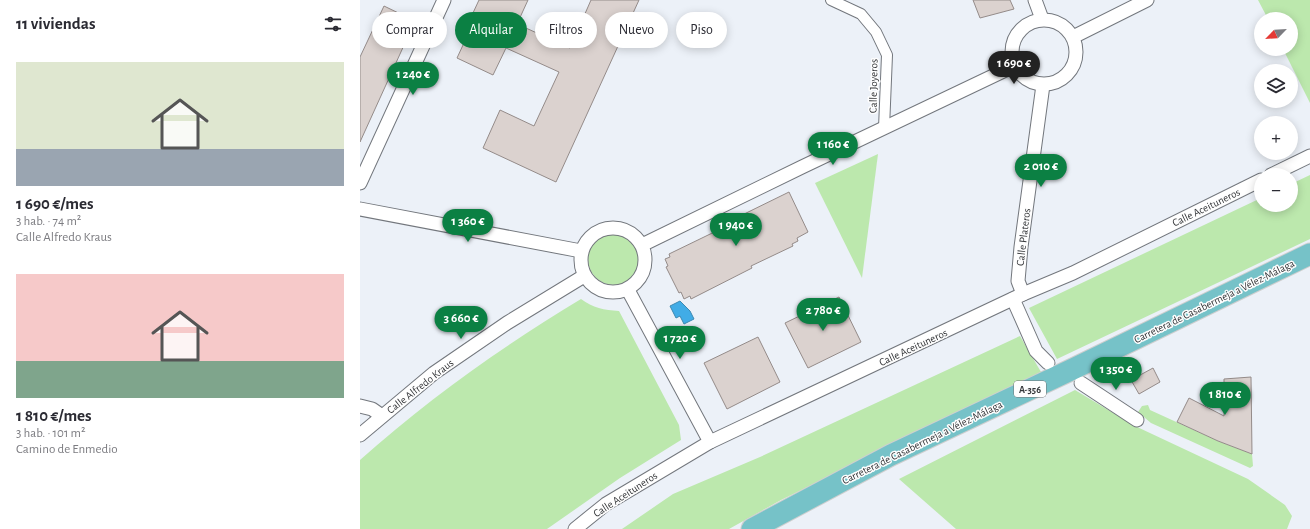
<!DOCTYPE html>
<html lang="es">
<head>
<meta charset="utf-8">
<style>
  :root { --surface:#fff; --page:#f2f2f3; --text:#2b2b33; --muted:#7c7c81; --accent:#0b8043 }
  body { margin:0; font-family:"Alegreya Sans",sans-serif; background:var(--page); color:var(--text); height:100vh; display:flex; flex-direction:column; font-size:15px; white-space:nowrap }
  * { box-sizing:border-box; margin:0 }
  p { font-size:13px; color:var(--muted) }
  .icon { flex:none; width:22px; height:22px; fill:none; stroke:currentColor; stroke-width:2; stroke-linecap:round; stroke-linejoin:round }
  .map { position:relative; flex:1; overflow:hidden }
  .panel { display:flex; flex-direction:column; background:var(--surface); width:360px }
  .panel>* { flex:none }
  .top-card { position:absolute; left:12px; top:12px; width:380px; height:36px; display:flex; gap:8px }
  .needle { width:26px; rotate:245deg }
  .buttons { position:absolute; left:894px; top:12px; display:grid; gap:8px }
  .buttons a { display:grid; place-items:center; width:44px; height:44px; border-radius:50%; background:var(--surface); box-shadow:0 2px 10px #0003; font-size:20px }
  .price { position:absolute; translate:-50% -34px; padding:0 9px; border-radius:14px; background:var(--accent); color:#fff; font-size:13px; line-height:26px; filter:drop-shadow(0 1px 2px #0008) }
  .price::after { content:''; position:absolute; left:50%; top:24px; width:12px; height:9px; margin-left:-6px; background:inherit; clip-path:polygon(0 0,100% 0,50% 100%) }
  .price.current { background:#222; color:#fff }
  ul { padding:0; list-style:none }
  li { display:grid; align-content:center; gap:8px; height:212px; padding:0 16px }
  li span { display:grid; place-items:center; height:124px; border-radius:0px; color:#555 }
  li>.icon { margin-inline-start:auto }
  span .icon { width:72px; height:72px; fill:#fffc; stroke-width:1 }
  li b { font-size:17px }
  h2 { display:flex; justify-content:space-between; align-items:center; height:48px; padding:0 16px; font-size:17px }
  .tag { padding:0 14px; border-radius:18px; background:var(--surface); box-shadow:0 2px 10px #0003; font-size:14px; line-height:36px }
  .tag.current { background:var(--accent); color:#fff }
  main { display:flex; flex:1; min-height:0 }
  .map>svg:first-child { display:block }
  .green { fill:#bce8ad }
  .water { fill:#41ace6; stroke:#3d89b2 }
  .building { fill:#dbd2cf; stroke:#948b89 }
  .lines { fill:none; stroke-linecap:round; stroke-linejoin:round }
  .pedestrian-casing { stroke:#73777d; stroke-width:12 }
  .minor-casing { stroke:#73777d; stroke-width:15 }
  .primary-casing { stroke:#cecfcf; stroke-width:23 }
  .pedestrian { stroke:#fff; stroke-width:10 }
  .minor { stroke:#fff; stroke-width:13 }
  .primary { stroke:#76c2c8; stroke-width:21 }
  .labels { text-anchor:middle; stroke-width:3; stroke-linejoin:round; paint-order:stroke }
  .shield { fill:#fefefe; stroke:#717274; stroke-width:1 }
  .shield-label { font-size:10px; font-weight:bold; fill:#343639 }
  .street-label { font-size:11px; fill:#343639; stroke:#fefefe }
</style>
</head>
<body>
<main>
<section class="panel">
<h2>11 viviendas<svg class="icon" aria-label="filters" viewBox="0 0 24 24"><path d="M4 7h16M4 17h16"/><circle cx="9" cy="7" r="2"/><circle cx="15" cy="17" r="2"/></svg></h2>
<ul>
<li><span style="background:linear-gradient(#dfe7d0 70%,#9aa5b1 0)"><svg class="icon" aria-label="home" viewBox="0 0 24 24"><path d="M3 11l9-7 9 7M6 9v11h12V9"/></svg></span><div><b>1 690 €/mes</b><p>3 hab. · 74 m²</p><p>Calle Alfredo Kraus</p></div></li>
<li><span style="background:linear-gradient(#f6c9c9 70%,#7fa58c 0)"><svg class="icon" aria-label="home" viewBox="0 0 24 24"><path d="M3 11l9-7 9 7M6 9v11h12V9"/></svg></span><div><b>1 810 €/mes</b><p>3 hab. · 101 m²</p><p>Camino de Enmedio</p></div></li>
</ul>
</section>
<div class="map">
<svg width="950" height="529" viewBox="0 0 950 529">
  <rect width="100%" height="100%" fill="#ecf1f8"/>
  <g class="green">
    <path d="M898,0h52v103l-27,-54h8v-30h-23z"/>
    <path d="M518,154l-16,124 -47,-95z"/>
    <path d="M950,175v64l-253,120 -28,-51 232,-110v7h30v-21z"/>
    <circle cx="254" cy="259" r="26"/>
    <path d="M221,299c12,9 23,11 38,12l60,114 2,15 -61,38 -73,51h-187v-69c68,-61 143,-114 221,-161z"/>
    <path d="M660,336l21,36 -260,128 -52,29h-107l51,-35 87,-37z"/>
    <path d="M715,390l60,36 113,53 37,26 7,11 -5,13h-331l-57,-50z"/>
    <path d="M788,405l2,5 68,31 34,13 1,12 -3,2 -99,-45 -13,-11 4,-6z"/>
  </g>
  <path class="water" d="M320,301l10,10 4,8 -10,5 -4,-8 -4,2 -6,-12z"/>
  <g class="building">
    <path d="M119,0h49l-11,24 53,24 21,-48h48l-83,182 -73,-34 17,-38 34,16 25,-54 -53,-24 -13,27 -36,-17 13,-28 -4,-2z"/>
    <path d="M613,0h37l4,9 -34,9z"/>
    <path d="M24,6l31,15 -55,121v-85z"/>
    <path d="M429,192l19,40 -11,6 1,3 -6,3 1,2 -42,20 1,2 -61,31 -1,-3 -6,3 -3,-7 -2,1 -13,-26 2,-1 -3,-7 5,-2 -1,-3 68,-33 -1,-3z"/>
    <path d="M479,297l22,45 -53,26 -23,-45z"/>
    <path d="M398,337l22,45 -53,27 -23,-46z"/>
    <path d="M793,368l7,14 -21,12 -8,-14z"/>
    <path d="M891,377l1,77 -34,-13 -41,-19 12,-24 35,18v-37z"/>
  </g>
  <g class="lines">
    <defs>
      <path id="pedestrian" d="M471,0l30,14 15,18 11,23 -3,73"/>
      <g id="minor">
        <path d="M675,0l7,19"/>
        <circle cx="684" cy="52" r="32"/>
        <path d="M713,37l74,-37"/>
        <path d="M911,175l39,-19"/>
        <path d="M0,183l84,-183"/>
        <path d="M0,209l221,42"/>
        <circle cx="253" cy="260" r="32"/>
        <path d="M282,245l160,-78 212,-101"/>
        <path d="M268,290l82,152"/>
        <path d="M663,294l-5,-13 3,-34 22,-162"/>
        <path d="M653,299l23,52 12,12"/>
        <path d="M721,383l56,37"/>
        <path d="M0,406l12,3 10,7"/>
        <path d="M0,435l74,-62 73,-50 77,-47"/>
        <path d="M215,529l31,-25 104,-62 313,-148 50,-21 188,-93"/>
      </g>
      <path id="primary" d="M392,529l139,-74 184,-87 235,-114"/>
    </defs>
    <use href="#pedestrian" class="pedestrian-casing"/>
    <use href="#minor" class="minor-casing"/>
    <use href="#primary" class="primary-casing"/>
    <use href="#pedestrian" class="pedestrian"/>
    <use href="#minor" class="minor"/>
    <use href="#primary" class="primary"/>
  </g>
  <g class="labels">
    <rect class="shield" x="654" y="381" width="32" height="16" rx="3"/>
    <g class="shield-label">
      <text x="670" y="393">A-356</text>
    </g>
    <g class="street-label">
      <text transform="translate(513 86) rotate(-89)" y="4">Calle Joyeros</text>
      <text transform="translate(846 207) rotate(-26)" y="4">Calle Aceituneros</text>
      <text transform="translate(663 237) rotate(-83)" y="4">Calle Plateros</text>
      <text transform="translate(854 301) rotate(-26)" y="4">Carretera de Casabermeja a Vélez-Málaga</text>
      <text transform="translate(553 347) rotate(-25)" y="4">Calle Aceituneros</text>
      <text transform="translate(60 386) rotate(-38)" y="4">Calle Alfredo Kraus</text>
      <text transform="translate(562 442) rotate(-26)" y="4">Carretera de Casabermeja a Vélez-Málaga</text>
      <text transform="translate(265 494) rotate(-33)" y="4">Calle Aceituneros</text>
    </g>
  </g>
</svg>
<div class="buttons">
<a><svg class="needle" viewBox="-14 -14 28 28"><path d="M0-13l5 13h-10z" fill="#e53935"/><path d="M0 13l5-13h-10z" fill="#7c7c81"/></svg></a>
<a><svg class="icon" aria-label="layers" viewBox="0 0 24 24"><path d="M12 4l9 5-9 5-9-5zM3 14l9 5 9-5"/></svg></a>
<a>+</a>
<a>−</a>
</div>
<b class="price current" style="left:654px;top:85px">1 690 €</b>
<b class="price" style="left:53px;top:96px">1 240 €</b>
<b class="price" style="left:473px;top:166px">1 160 €</b>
<b class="price" style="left:681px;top:188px">2 010 €</b>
<b class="price" style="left:108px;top:243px">1 360 €</b>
<b class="price" style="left:376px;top:247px">1 940 €</b>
<b class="price" style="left:463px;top:332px">2 780 €</b>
<b class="price" style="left:101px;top:340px">3 660 €</b>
<b class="price" style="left:320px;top:360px">1 720 €</b>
<b class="price" style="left:756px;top:391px">1 350 €</b>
<b class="price" style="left:865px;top:416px">1 810 €</b>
<div class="top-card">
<a class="tag">Comprar</a>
<a class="tag current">Alquilar</a>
<a class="tag">Filtros</a>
<a class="tag">Nuevo</a>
<a class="tag">Piso</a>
</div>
</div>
</main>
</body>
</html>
